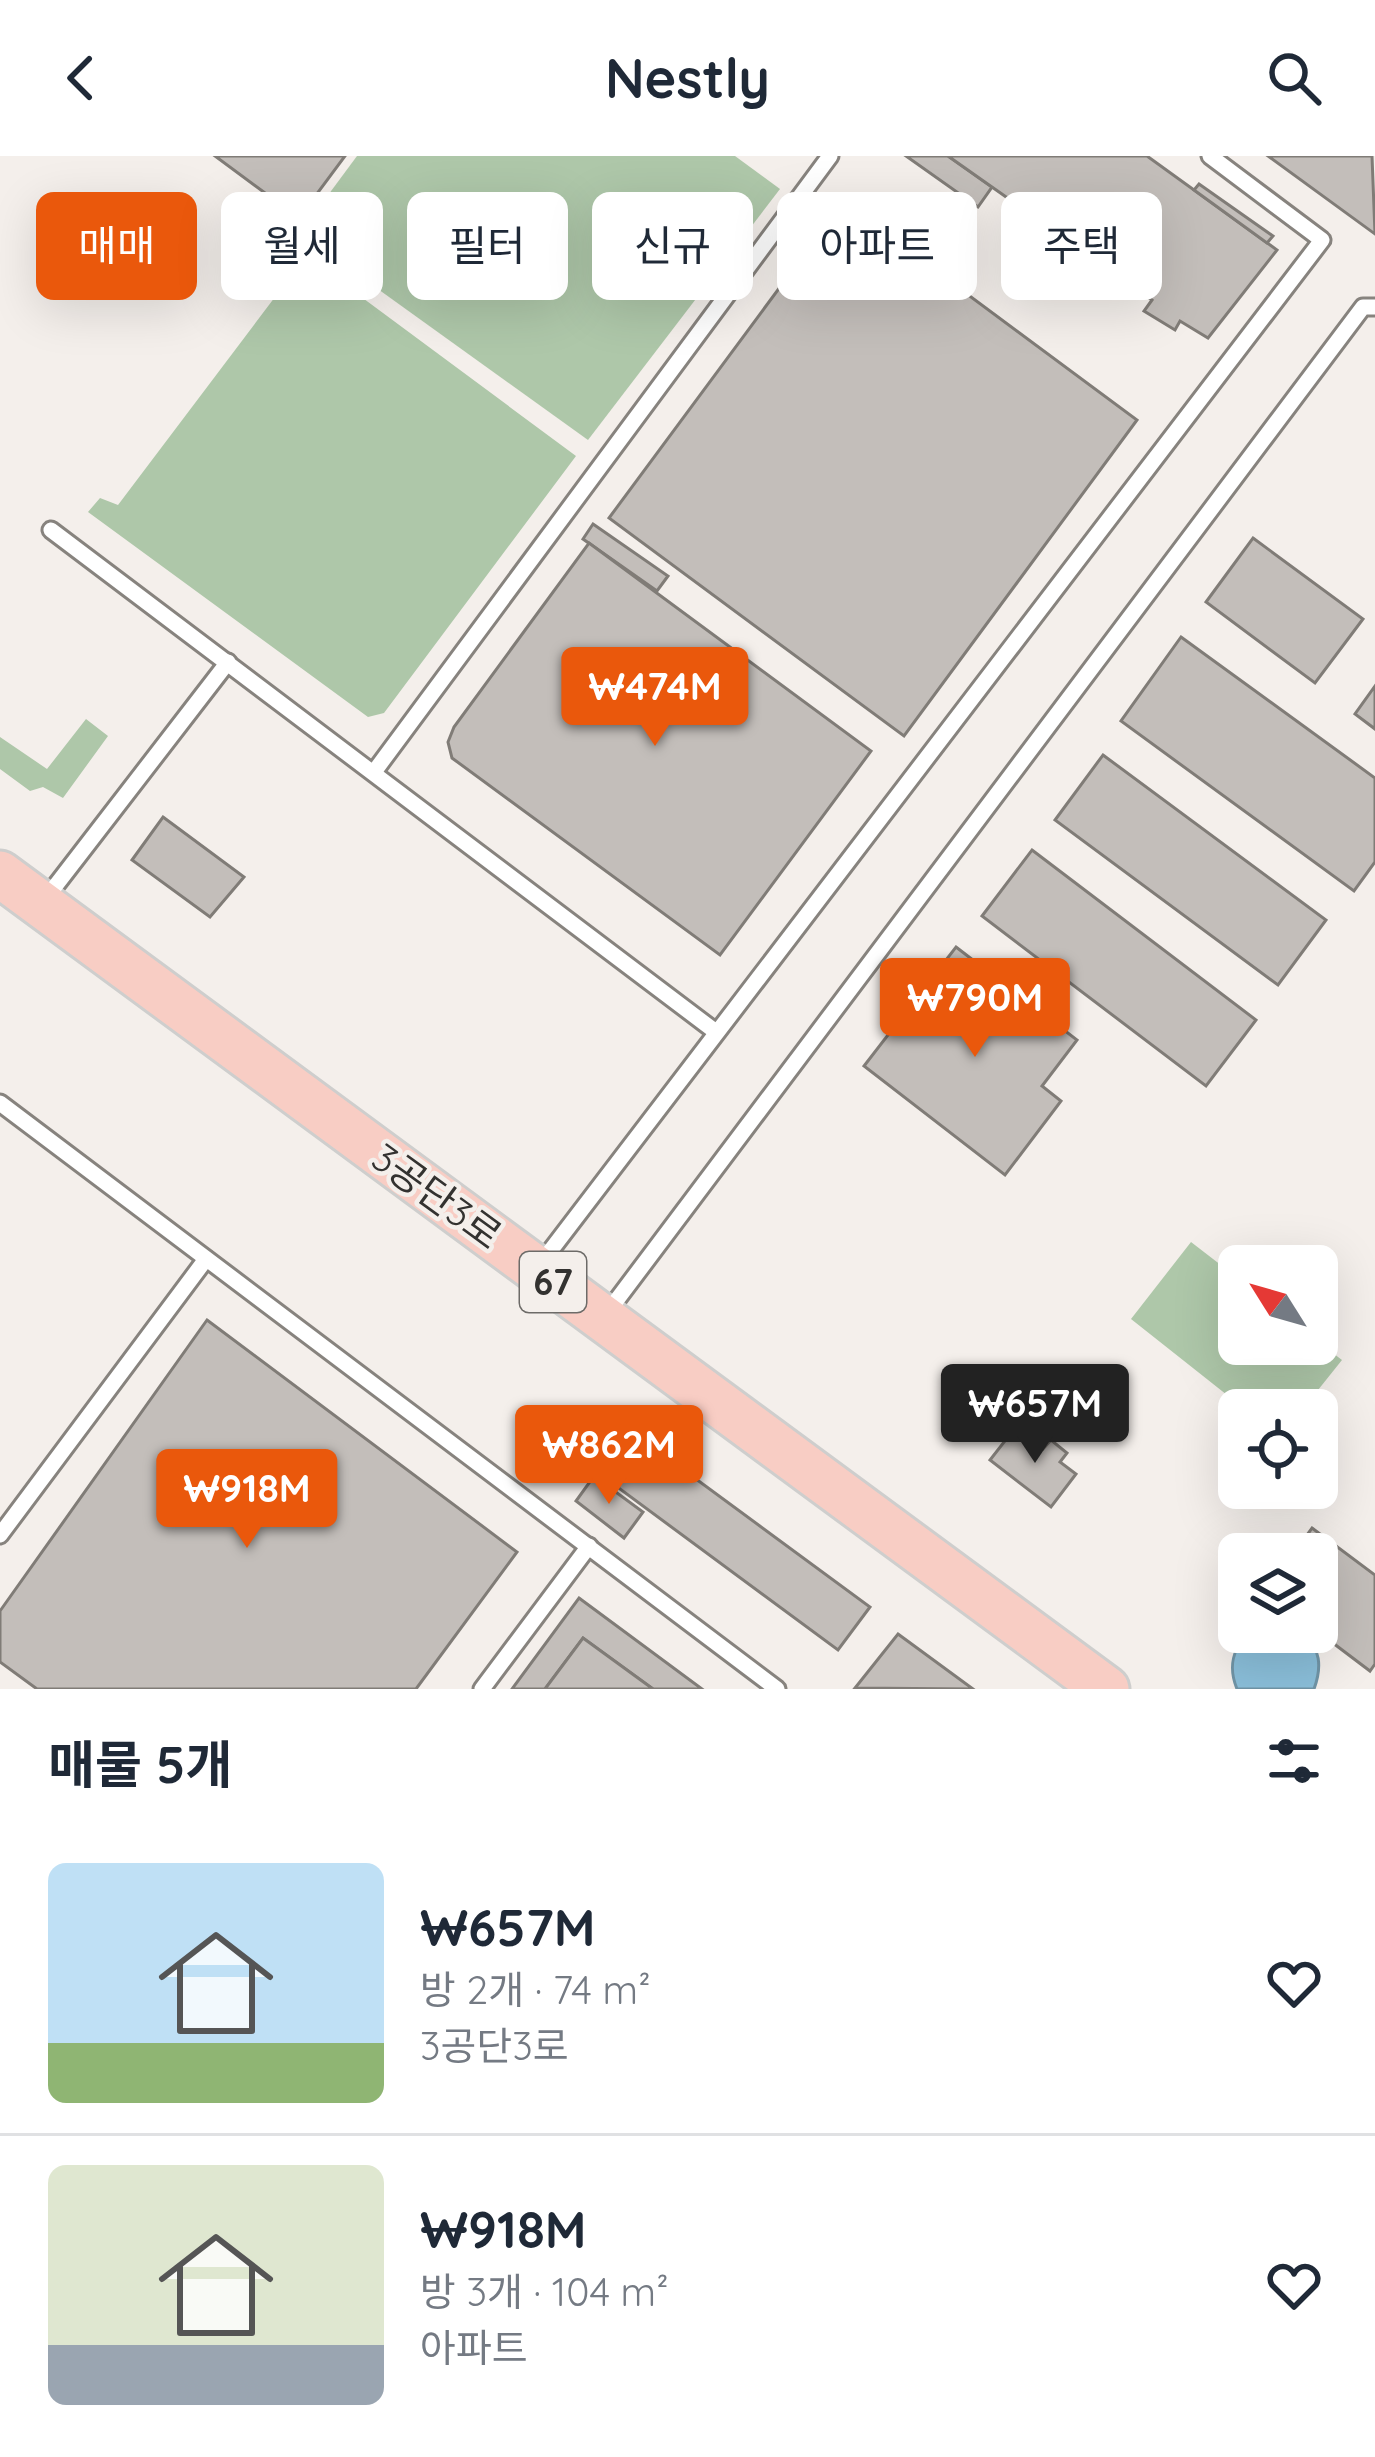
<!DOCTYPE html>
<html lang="ko">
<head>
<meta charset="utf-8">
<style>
  :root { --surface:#fff; --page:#f2f2f3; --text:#1f2937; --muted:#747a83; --line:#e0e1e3; --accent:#ea580c }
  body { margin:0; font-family:Quicksand,"Noto Sans KR",sans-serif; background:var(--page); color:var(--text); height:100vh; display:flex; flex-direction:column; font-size:45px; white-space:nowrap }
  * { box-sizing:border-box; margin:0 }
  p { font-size:39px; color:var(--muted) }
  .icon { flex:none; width:66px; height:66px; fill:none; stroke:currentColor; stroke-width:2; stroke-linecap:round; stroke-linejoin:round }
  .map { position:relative; height:1533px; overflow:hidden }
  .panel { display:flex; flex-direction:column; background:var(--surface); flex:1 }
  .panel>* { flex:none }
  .guide { position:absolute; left:36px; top:36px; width:1305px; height:108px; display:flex; gap:24px }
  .needle { width:78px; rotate:307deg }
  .buttons { position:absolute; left:1218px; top:1089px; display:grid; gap:24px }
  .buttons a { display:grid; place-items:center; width:120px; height:120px; border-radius:18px; background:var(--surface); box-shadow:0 12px 48px #0002; font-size:60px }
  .price { position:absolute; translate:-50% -102px; padding:0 27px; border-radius:12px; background:var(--accent); color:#fff; font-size:39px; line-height:78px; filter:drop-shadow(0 3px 6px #0008) }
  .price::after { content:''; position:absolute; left:50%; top:72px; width:36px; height:27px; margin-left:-18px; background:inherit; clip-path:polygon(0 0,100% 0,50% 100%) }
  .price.on { background:#222; color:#fff }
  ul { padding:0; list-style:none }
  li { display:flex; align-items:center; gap:36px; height:300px; padding:0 48px }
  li+li { border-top:3px solid var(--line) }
  li span { display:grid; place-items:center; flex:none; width:336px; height:240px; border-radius:18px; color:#555 }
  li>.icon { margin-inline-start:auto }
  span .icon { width:144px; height:144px; fill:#fffc; stroke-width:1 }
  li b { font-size:51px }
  h2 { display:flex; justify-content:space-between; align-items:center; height:144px; padding:0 48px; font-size:51px }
  .pill { padding:0 42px; border-radius:18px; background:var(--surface); box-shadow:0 12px 48px #0002; font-size:42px; line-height:108px }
  .pill.on { background:var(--accent); color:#fff }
  header { display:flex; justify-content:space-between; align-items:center; height:156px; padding:0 48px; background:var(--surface); font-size:54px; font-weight:700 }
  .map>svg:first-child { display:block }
  .green { fill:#aec7a9 }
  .water { fill:#8abed9; stroke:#7094a6; stroke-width:3 }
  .building { fill:#c3beba; stroke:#807c77; stroke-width:3 }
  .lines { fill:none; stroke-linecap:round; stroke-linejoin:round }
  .service-casing { stroke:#87837e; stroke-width:21 }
  .primary-casing { stroke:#cececd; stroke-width:51 }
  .service { stroke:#fff; stroke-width:15 }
  .primary { stroke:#f8cdc4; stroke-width:45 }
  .labels { text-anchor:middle; stroke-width:9; stroke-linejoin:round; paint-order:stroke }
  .shield { fill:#f4efeb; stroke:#6d6b68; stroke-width:3 }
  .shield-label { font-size:36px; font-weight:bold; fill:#333230 }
  .street-label { font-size:39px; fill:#333230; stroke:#f4efeb }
</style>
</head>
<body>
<header><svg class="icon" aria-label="back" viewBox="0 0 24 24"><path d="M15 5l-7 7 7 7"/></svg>Nestly<svg class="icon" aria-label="search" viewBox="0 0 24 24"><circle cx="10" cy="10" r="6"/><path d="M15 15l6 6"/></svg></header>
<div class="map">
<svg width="1375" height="1533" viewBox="0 0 1375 1533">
  <rect width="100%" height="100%" fill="#f4efeb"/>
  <g class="green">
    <path d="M357,0h378l45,33 -192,251 -288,-207z"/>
    <path d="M306,100l270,200 -192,257 -16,4 -280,-205 12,-14 18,7z"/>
    <path d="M86,563l22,17 -45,62 -20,-11 -13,4 -30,-22v-32l47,32z"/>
    <path d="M1191,1086l48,37v65h78v-3l25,19 -40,50h-56l-115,-91z"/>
  </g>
  <path class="water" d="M1249,1476h53c19,16 20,35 12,57h-77c-9,-22 -5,-40 12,-57z"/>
  <g class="building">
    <path d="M215,0h130l-46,62z"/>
    <path d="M906,0h42l44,31 -14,20z"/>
    <path d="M948,0h199l130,94 -69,88 -28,-17 -5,9 -31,-19 8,-11z"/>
    <path d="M1268,0h104l3,78z"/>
    <path d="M1199,28l74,52 -6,7 -73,-53z"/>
    <path d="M843,46l294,218 -233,316 -295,-218z"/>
    <path d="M593,368l75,52 -11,15 -74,-52z"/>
    <path d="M1253,382l110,81 -48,64 -109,-81z"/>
    <path d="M589,387l282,208 -151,204 -268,-197 -4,-16 6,-15z"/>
    <path d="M1181,481l194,141v84l-21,29 -233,-170z"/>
    <path d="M1375,530v43l-20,-15z"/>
    <path d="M1103,599l223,165 -48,65 -223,-165z"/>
    <path d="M163,661l81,60 -34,40 -78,-57z"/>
    <path d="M1032,694l224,170 -50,66 -224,-170z"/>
    <path d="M956,791l121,93 -35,46 19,15 -56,74 -141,-109z"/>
    <path d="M207,1164l310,232 -101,137h-379l-37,-27v-51z"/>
    <path d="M1015,1272l28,21 8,-9 16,13 -7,9 16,12 -25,33 -61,-47z"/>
    <path d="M628,1273l242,178 -32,43 -241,-178z"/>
    <path d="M594,1320l49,36 -19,26 -48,-37z"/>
    <path d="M1312,1372l63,47v89l-5,7 -53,-40v-77h-24z"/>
    <path d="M579,1442l123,91h-49l-70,-51 -38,51h-33z"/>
    <path d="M898,1478l75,55 -118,-1z"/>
    <path d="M583,1482l70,51h-108z"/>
  </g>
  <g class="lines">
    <defs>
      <g id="service">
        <path d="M51,374l665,502"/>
        <path d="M374,616l456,-616"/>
        <path d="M43,746l185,-240"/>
        <path d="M0,947l777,586"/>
        <path d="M538,1111l784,-1027 -112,-84"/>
        <path d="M604,1161l759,-1010h12"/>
        <path d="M0,1379l206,-276"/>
        <path d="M482,1533l107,-143"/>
      </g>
      <path id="primary" d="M0,718l1106,815"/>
    </defs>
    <use href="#service" class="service-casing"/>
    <use href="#primary" class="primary-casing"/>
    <use href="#service" class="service"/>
    <use href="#primary" class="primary"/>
  </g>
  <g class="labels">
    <rect class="shield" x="520" y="1096" width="66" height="60" rx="9"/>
    <g class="shield-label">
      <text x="553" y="1139">67</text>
    </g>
    <g class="street-label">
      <text transform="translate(437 1040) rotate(36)" y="14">3공단3로</text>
    </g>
  </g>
</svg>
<div class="buttons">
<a><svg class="needle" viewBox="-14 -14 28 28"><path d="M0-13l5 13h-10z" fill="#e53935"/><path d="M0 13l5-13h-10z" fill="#747a83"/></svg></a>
<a><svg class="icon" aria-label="locate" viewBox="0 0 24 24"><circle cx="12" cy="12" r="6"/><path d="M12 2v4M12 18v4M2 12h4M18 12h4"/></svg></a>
<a><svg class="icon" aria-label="layers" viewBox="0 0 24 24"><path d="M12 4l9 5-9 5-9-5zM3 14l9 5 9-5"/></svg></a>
</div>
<b class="price" style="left:655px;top:593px">₩474M</b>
<b class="price" style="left:975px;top:904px">₩790M</b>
<b class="price on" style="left:1035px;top:1310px">₩657M</b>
<b class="price" style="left:609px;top:1351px">₩862M</b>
<b class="price" style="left:247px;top:1395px">₩918M</b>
<div class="guide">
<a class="pill on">매매</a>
<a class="pill">월세</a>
<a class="pill">필터</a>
<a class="pill">신규</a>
<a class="pill">아파트</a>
<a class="pill">주택</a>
</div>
</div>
<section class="panel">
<h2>매물 5개<svg class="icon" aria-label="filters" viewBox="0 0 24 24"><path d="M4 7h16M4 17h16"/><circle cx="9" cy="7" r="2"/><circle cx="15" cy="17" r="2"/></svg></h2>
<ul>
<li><span style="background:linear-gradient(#bfe0f5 75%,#8fb573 0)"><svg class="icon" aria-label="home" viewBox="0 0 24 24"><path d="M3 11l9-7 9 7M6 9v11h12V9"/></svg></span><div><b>₩657M</b><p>방 2개 · 74 m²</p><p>3공단3로</p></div><svg class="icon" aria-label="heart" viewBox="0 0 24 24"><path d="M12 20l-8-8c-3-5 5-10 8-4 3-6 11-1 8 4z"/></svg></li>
<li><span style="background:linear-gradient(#dfe7d0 75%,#9aa5b1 0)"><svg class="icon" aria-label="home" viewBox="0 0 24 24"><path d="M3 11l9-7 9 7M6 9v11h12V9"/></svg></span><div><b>₩918M</b><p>방 3개 · 104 m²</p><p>아파트</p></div><svg class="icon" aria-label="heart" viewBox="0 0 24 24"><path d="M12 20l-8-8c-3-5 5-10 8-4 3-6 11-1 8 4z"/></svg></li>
</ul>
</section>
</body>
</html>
